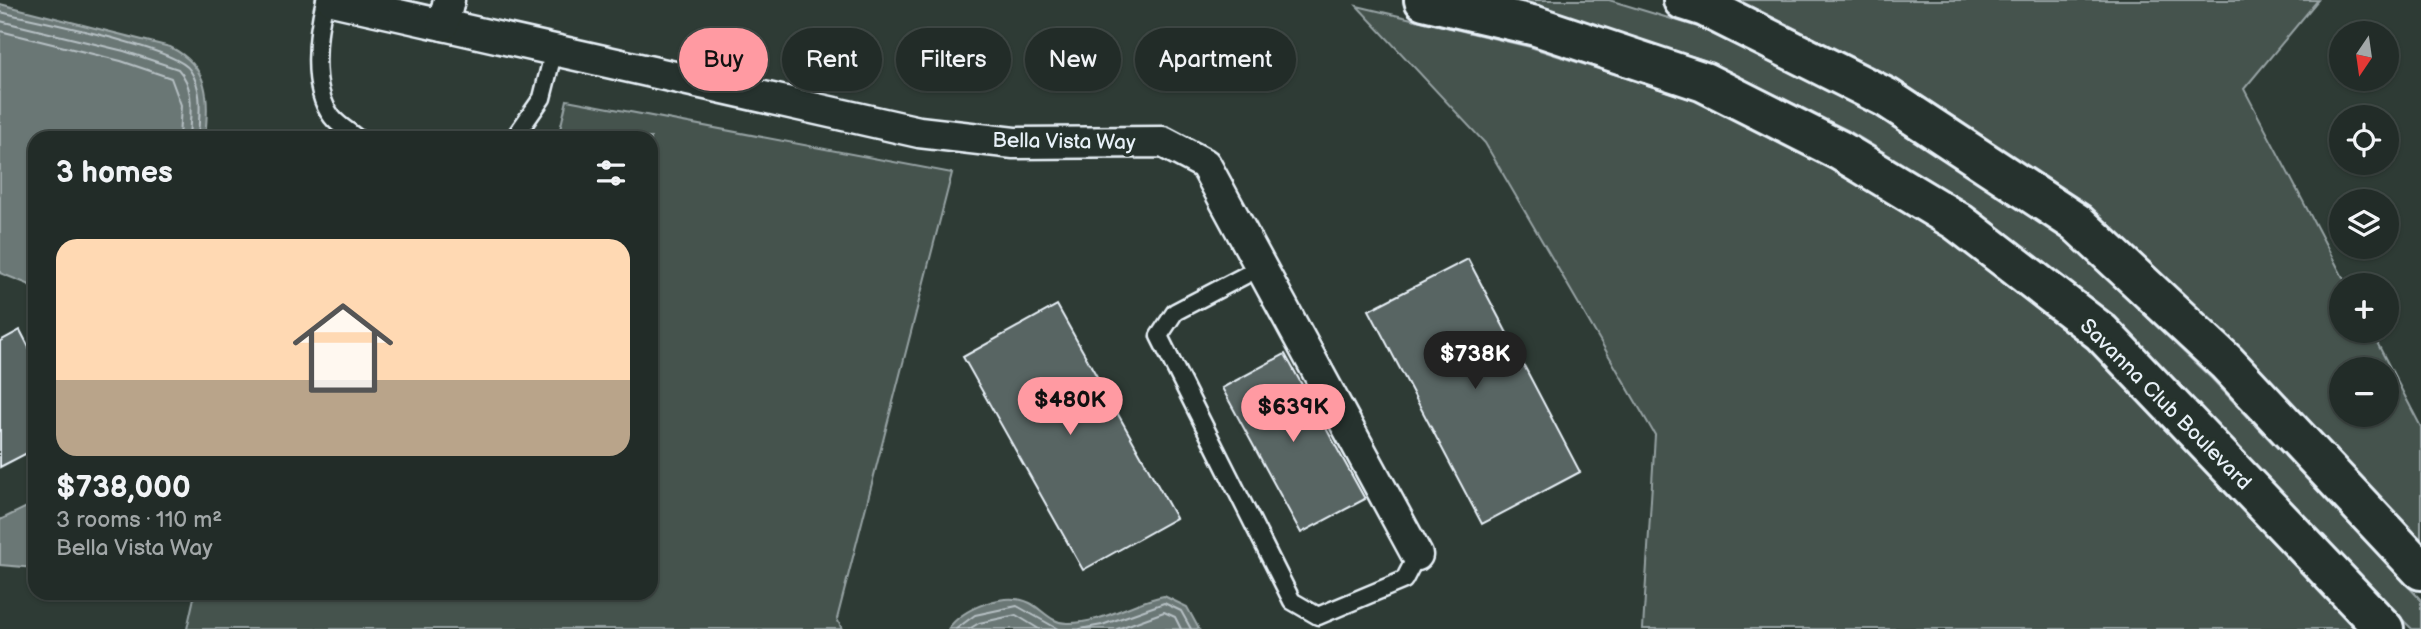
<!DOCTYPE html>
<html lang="en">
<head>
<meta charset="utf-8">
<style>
  :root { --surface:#222c28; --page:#2a3430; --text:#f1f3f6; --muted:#a2a7a8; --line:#3f4845; --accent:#ff9aa2 }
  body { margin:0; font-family:"Balsamiq Sans",sans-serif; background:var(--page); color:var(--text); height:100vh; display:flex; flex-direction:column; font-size:26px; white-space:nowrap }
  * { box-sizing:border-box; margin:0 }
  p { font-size:23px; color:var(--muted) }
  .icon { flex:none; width:38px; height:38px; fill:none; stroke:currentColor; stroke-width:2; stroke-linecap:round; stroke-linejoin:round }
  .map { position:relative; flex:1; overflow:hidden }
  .panel { position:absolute; left:28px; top:131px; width:630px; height:469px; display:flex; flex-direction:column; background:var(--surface); border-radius:21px; box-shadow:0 2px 5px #0004,0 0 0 2px var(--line) }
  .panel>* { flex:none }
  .hud { position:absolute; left:679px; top:28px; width:665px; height:63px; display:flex; gap:14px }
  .needle { width:46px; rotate:193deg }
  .tools { position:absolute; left:2329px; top:21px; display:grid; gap:14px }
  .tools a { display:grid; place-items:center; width:70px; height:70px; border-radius:50%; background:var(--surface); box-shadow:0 2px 5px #0004,0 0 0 2px var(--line); font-size:35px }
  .price { position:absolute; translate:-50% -60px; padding:0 16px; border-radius:24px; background:var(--accent); color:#111; font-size:23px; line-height:46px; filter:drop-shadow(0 2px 4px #0008) }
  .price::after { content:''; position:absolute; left:50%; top:42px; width:21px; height:16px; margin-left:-10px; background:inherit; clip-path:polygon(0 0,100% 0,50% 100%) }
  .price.on { background:#222; color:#fff }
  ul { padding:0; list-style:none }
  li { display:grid; align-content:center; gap:14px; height:371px; padding:0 28px }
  li span { display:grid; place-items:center; height:217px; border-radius:21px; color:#555 }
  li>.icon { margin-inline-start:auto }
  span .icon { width:126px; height:126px; fill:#fffc; stroke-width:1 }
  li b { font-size:30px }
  h2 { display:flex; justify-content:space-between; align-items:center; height:84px; padding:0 28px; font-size:30px }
  .chip { padding:0 24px; border-radius:32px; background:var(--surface); box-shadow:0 2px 5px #0004,0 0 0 2px var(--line); font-size:24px; line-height:63px }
  .chip.on { background:var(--accent); color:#111 }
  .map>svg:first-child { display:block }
  .green { fill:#45524e; stroke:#96a2a3; stroke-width:2; fill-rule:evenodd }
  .water { fill:#6b7775; stroke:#9da8a9; stroke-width:2 }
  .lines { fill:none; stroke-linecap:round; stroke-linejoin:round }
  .shore { stroke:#b6c0c4; stroke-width:2 }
  .building { fill:#596563; stroke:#e8f1f8; stroke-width:2 }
  .service-casing { stroke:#e8f1f8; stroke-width:21 }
  .minor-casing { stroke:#e8f1f8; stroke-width:35 }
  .tertiary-casing { stroke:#e8f1f8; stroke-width:44 }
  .service { stroke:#26332d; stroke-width:16 }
  .minor { stroke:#26332d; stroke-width:30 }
  .tertiary { stroke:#26332d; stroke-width:38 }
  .labels { text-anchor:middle; stroke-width:7; stroke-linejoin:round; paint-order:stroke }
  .street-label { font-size:21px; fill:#e8f1f8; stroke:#26332d }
</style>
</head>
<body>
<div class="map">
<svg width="2421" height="629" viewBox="0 0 2421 629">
  <rect width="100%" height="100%" fill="#2e3b35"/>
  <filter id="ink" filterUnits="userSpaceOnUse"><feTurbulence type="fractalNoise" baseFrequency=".0143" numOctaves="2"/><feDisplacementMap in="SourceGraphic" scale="14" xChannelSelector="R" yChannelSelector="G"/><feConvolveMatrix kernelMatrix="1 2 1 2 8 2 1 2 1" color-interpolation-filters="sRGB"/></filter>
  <g filter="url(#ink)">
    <g class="green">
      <path d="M1513,0h96l89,27 180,89 188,124 146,139 209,221v29h-9l-41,-41 -259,-273 -143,-111 -120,-73 -139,-69z"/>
      <path d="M1738,0h580l-74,89 103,196h-5v46h29l50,96v113l-182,-193 -149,-141 -195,-128zM2342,369h45v46h-45z"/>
      <path d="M1357,6l173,41 167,54 133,68 117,70 141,110 267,280h-712l12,-194 -170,-292z"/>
      <path d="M567,100l385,73 -115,446 5,10h-655l8,-36h456v-455h-93z"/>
    </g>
    <g class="water">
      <path d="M0,4l170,43c40,20 39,51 35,91h-170v152l-7,-6 -28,-11z"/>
      <path d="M35,503v65l-35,-3v-45z"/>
      <path d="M1164,596l23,11 12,22h-251c15,-21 57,-38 82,-26 12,6 21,20 37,20 35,1 64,-21 97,-27z"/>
    </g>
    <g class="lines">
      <g class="shore">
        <path d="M0,12c33,8 176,35 190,58 14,21 9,45 8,68"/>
        <path d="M0,21l124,30 54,18c18,19 12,46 11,69"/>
        <path d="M0,31l121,30 50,17 10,27 -2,33"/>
        <path d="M956,629l19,-14 42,-9 41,23"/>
        <path d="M969,629l10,-6 37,-8 23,14"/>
        <path d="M1080,629l22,-4 62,-22 17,8 10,18"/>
        <path d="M1117,629l47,-17 11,5 6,12"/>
      </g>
    </g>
    <g class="building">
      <path d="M1468,259l112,213 -98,52 -113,-214z"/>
      <path d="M1057,305l119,213 -93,52 -120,-213z"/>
      <path d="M20,330l15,29v90l-35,18v-126z"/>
      <path d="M1285,354l80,145 -64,34 -79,-145z"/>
    </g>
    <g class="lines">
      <defs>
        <g id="service">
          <path d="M325,0c-8,33 -15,88 7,117 6,8 18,15 25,21"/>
          <path d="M514,138l28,-40 12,-48"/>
          <path d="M1261,267l-86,45 -16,24 133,265 26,15 86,-36 13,-25"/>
        </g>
        <g id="minor">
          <path d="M332,0l587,132 95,11 149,-1 42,22 212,391"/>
          <path d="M443,25l6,-25"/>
        </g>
        <g id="tertiary">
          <path d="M1424,0l112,26 168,56 135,68 118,71 144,111 283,297"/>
          <path d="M1683,0l22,7 182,91 190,125 149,139 195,208"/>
        </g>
      </defs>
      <use href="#service" class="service-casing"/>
      <use href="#minor" class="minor-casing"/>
      <use href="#tertiary" class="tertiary-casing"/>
      <use href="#service" class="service"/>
      <use href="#minor" class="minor"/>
      <use href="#tertiary" class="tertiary"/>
    </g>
  </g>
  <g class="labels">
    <g class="street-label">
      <text transform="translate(1064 141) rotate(1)" y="7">Bella Vista Way</text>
      <text transform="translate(2166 404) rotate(45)" y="7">Savanna Club Boulevard</text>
    </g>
  </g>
</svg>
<div class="tools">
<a><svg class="needle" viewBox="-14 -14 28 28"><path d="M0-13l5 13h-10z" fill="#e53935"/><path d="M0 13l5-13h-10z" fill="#a2a7a8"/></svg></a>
<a><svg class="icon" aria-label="locate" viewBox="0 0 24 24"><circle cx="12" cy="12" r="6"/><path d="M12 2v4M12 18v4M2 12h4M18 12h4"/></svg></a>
<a><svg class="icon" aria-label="layers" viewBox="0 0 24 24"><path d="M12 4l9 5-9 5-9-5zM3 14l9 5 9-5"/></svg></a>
<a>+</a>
<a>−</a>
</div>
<b class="price on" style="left:1475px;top:391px">$738K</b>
<b class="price" style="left:1070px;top:437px">$480K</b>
<b class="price" style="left:1293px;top:444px">$639K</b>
<div class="hud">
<a class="chip on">Buy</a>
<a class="chip">Rent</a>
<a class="chip">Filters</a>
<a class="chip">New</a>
<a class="chip">Apartment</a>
</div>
<section class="panel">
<h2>3 homes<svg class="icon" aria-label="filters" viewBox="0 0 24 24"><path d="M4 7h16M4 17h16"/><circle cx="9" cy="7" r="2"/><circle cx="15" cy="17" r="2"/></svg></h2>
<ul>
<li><span style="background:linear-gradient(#ffd9b3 65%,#b9a48a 0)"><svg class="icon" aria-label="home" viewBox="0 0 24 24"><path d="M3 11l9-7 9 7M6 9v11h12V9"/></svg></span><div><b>$738,000</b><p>3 rooms · 110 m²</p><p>Bella Vista Way</p></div></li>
</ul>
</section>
</div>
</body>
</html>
